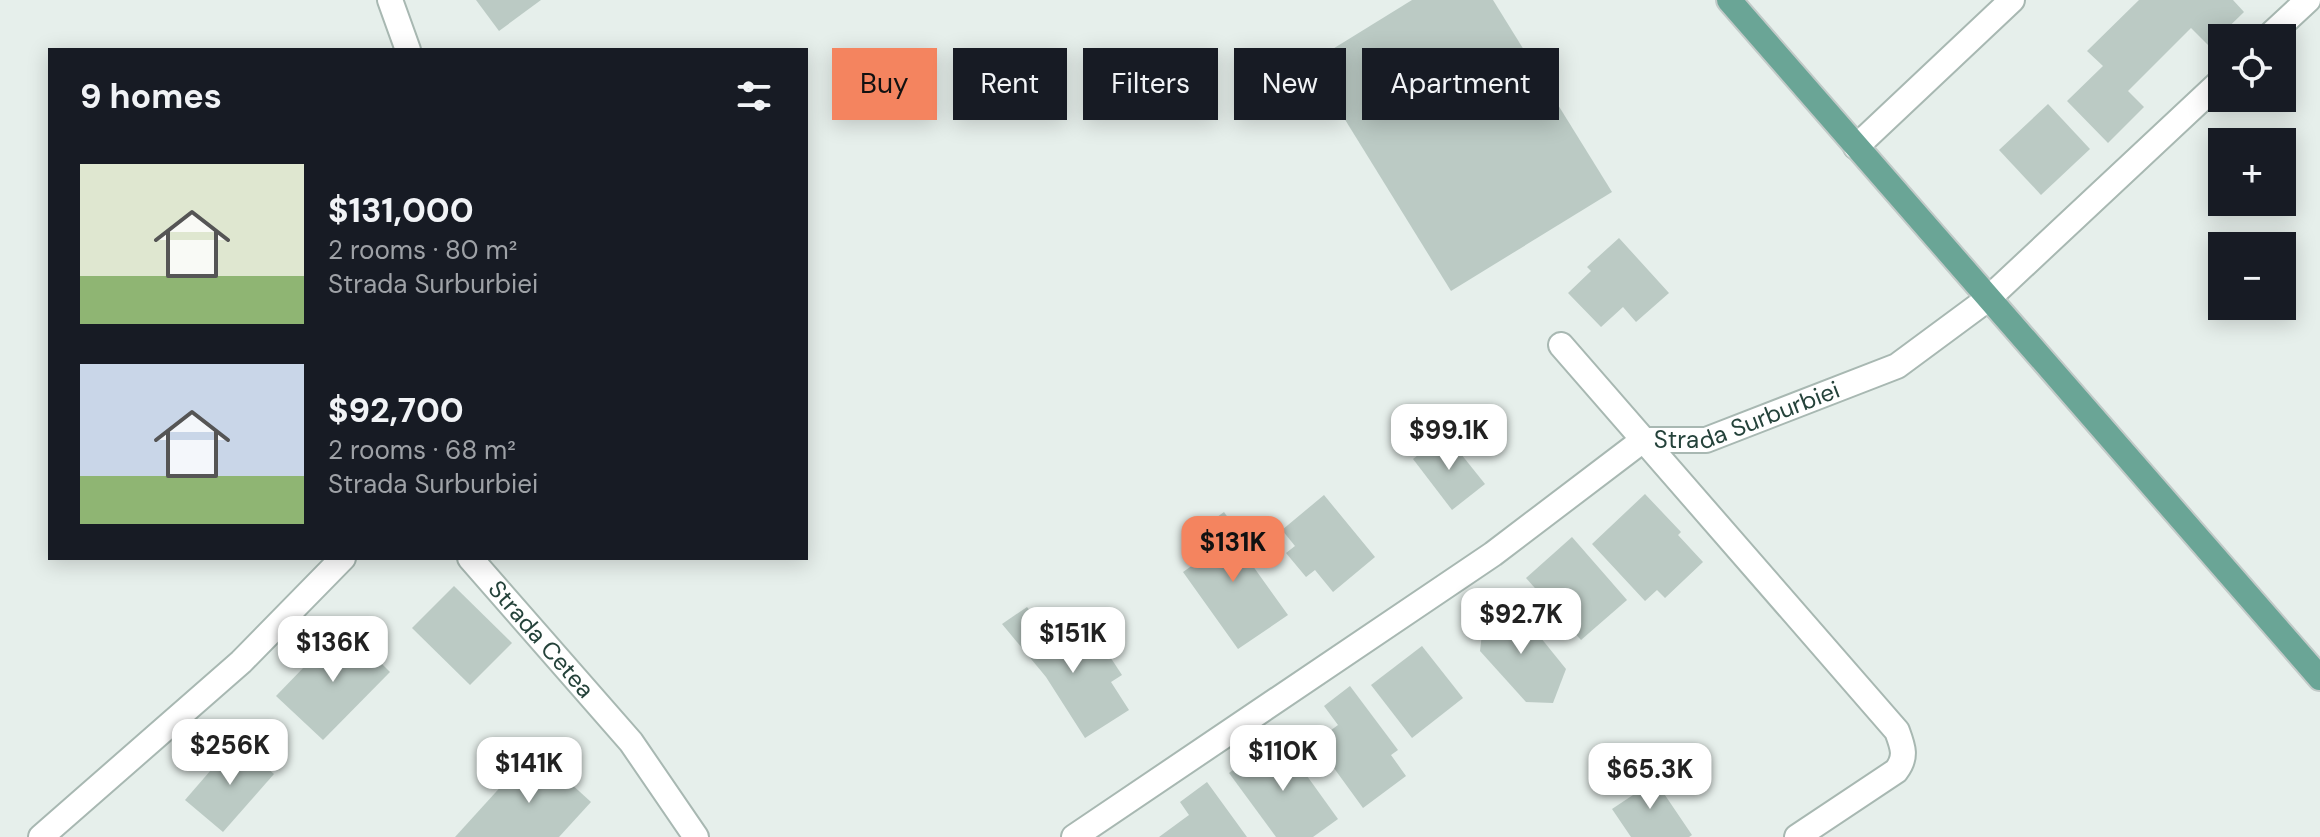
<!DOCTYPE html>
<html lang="en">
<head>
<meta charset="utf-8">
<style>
  :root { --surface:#171b24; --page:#20242c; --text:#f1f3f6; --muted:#9ea1a6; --accent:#f4845f }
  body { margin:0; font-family:"DM Sans",sans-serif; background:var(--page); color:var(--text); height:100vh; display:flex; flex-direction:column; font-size:30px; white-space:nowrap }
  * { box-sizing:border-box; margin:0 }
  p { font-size:26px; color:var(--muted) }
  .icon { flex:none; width:44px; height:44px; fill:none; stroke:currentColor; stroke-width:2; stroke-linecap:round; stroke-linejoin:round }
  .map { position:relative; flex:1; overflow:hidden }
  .drawer { position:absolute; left:48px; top:48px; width:760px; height:512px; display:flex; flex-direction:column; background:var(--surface); border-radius:0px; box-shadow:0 4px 20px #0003 }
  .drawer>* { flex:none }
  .guide { position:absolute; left:832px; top:48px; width:760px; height:72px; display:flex; gap:16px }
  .controls { position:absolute; left:2208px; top:24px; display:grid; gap:16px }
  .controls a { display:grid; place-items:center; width:88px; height:88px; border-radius:0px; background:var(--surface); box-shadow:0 4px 20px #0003; font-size:40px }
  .price { position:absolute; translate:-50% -68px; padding:0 18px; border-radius:16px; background:#fff; color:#222; font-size:26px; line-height:52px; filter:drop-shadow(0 2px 4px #0008) }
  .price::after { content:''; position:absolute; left:50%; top:48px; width:24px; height:18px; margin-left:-12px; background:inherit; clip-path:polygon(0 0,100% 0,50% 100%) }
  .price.active { background:var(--accent); color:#111 }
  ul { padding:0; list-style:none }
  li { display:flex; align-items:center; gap:24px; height:200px; padding:0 32px }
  li span { display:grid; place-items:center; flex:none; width:224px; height:160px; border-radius:0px; color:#555 }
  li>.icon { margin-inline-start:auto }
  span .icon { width:96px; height:96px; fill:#fffc; stroke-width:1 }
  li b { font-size:34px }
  h2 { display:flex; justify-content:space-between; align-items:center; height:96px; padding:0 32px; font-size:34px }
  .chip { padding:0 28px; border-radius:0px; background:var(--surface); box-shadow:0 4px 20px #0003; font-size:28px; line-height:72px }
  .chip.active { background:var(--accent); color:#111 }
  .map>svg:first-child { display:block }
  .building { fill:#bbcac4 }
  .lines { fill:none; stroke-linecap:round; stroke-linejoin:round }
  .minor-casing { stroke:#a8b8b2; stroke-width:28 }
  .major-casing { stroke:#c2cac8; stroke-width:28 }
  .minor { stroke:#fff; stroke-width:24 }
  .major { stroke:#6aa596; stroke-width:24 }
  .labels { text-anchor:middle; stroke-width:6; stroke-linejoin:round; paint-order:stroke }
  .street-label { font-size:24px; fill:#24423a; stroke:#f7fbf9 }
</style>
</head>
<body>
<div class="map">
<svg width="2320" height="837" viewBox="0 0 2320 837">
  <rect width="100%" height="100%" fill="#e6efeb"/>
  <g class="building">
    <path d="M476,0h65l-42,31z"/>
    <path d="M1412,0h81l119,192 -161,99 -141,-228z"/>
    <path d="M2139,0h94l11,12 -35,34 -18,-18 -63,63 16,16 -36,36 -41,-42 36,-35 -16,-15z"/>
    <path d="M2048,104l42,45 -49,46 -42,-45z"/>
    <path d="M1619,238l50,55 -33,29 -13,-15 -22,20 -33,-34 23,-22 -4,-4z"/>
    <path d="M1445,434l40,50 -33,26 -39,-51z"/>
    <path d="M1645,494l36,38 -3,3 25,27 -38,36 -8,-8 -12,11 -53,-57z"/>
    <path d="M1324,495l51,62 -42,35 -18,-22 -9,7 -20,-24 9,-7 -13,-16z"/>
    <path d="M1224,512l27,38 -6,5 43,60 -50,34 -55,-77 27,-19 -15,-20z"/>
    <path d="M1572,537l55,63 -46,40 -55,-62z"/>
    <path d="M454,586l58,57 -42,42 -58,-57z"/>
    <path d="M1515,606l51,63 -13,34 -27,-1 -46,-51 4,-35z"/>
    <path d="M1027,607l42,56 32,-20 21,32 -11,7 18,28 -44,28 -39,-61 -44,-53z"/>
    <path d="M336,634l18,2 36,36 -67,68 -47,-44z"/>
    <path d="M1422,646l41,52 -51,40 -41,-53z"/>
    <path d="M1350,686l48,64 -7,5 15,21 -43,32 -48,-66 23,-17 -14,-19z"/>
    <path d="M1279,737l59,82 -25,18h-37l-47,-64z"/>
    <path d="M236,741l38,33 -51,58 -38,-32z"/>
    <path d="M534,750l57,52 -32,35h-104z"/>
    <path d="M1648,770l44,65 -3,2h-58l-19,-28 21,-14 -7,-10z"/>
    <path d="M1207,782l40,55h-88l30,-22 -9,-13z"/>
  </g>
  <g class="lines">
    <defs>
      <g id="minor">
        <path d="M390,0l18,50"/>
        <path d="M2267,38l41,-38"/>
        <path d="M1856,147l156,-147"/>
        <path d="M1561,345l336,386c6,16 10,26 -1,40l-99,66"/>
        <path id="s1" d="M470,558l161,184 65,95"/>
        <path d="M41,837l200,-175 102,-104"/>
        <path id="s2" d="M1074,837l419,-283 150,-114h63l191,-74 92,-68 233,-218"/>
      </g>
      <path id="major" d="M1729,0l591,678"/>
    </defs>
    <use href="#minor" class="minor-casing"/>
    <use href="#major" class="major-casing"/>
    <use href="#minor" class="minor"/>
    <use href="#major" class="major"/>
  </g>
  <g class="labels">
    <g class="street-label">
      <text dy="8" stroke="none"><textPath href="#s2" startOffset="802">Strada Surburbiei</textPath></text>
      <text dy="8" stroke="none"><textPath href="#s1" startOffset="108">Strada Cetea</textPath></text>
    </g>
  </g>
</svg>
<div class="controls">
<a><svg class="icon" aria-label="locate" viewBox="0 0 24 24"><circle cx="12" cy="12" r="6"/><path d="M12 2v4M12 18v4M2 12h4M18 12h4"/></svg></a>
<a>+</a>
<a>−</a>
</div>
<b class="price" style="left:1449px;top:472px">$99.1K</b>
<b class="price active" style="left:1233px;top:584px">$131K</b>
<b class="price" style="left:1521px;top:656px">$92.7K</b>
<b class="price" style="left:1073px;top:675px">$151K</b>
<b class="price" style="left:333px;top:684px">$136K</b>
<b class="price" style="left:230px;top:787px">$256K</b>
<b class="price" style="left:1283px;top:793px">$110K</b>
<b class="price" style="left:529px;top:805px">$141K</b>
<b class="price" style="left:1650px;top:811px">$65.3K</b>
<div class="guide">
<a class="chip active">Buy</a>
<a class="chip">Rent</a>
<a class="chip">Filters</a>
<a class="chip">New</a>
<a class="chip">Apartment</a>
</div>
<section class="drawer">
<h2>9 homes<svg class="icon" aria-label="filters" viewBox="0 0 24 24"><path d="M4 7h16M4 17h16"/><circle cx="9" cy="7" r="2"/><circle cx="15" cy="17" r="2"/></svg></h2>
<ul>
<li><span style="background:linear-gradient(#dfe7d0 70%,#8fb573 0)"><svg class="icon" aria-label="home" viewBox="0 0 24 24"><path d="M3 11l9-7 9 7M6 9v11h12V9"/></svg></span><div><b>$131,000</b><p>2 rooms · 80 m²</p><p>Strada Surburbiei</p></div></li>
<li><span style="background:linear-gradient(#c9d6e8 70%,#8fb573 0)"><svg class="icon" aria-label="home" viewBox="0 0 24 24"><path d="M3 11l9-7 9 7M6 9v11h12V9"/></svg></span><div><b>$92,700</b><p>2 rooms · 68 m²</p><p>Strada Surburbiei</p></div></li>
</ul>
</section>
</div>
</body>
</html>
